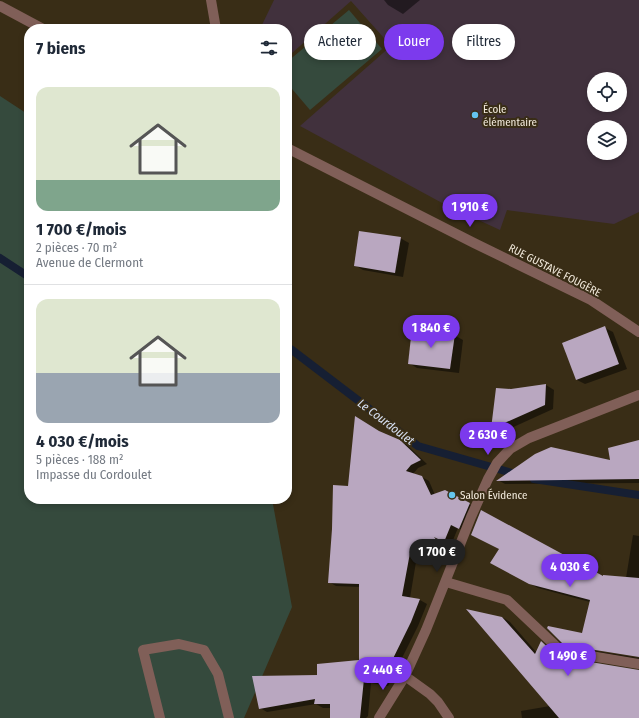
<!DOCTYPE html>
<html lang="fr">
<head>
<meta charset="utf-8">
<style>
  :root { --surface:#fff; --page:#f2f2f3; --text:#1f2937; --muted:#747a83; --line:#e0e1e3; --accent:#7c3aed }
  body { margin:0; font-family:"Fira Sans Condensed",sans-serif; background:var(--page); color:var(--text); height:100vh; display:flex; flex-direction:column; font-size:15px; white-space:nowrap }
  * { box-sizing:border-box; margin:0 }
  p { font-size:13px; color:var(--muted) }
  .icon { flex:none; width:22px; height:22px; fill:none; stroke:currentColor; stroke-width:2; stroke-linecap:round; stroke-linejoin:round }
  .map { position:relative; flex:1; overflow:hidden }
  .drawer { position:absolute; left:24px; top:24px; width:268px; height:480px; display:flex; flex-direction:column; background:var(--surface); border-radius:16px; box-shadow:0 2px 6px #0003 }
  .drawer>* { flex:none }
  .top-card { position:absolute; left:304px; top:24px; width:275px; height:36px; display:flex; gap:8px }
  .tools { position:absolute; left:587px; top:72px; display:grid; gap:8px }
  .tools a { display:grid; place-items:center; width:40px; height:40px; border-radius:50%; background:var(--surface); box-shadow:0 2px 6px #0003; font-size:20px }
  .price { position:absolute; translate:-50% -34px; padding:0 9px; border-radius:14px; background:var(--accent); color:#fff; font-size:13px; line-height:26px; filter:drop-shadow(0 1px 2px #0008) }
  .price::after { content:''; position:absolute; left:50%; top:24px; width:12px; height:9px; margin-left:-6px; background:inherit; clip-path:polygon(0 0,100% 0,50% 100%) }
  .price.on { background:#222; color:#fff }
  ul { padding:0; list-style:none }
  li { display:grid; align-content:center; gap:8px; height:212px; padding:0 12px }
  li+li { border-top:1px solid var(--line) }
  li span { display:grid; place-items:center; height:124px; border-radius:12px; color:#555 }
  li>.icon { margin-inline-start:auto }
  span .icon { width:72px; height:72px; fill:#fffc; stroke-width:1 }
  li b { font-size:17px }
  h2 { display:flex; justify-content:space-between; align-items:center; height:48px; padding:0 12px; font-size:17px }
  .chip { padding:0 14px; border-radius:18px; background:var(--surface); box-shadow:0 2px 6px #0003; font-size:14px; line-height:36px }
  .chip.on { background:var(--accent); color:#fff }
  .map>svg:first-child { display:block }
  .education { fill:#41313d; fill-rule:evenodd }
  .green { fill:#354a3d }
  .shadow { fill:#0007 }
  .lines { fill:none; stroke-linecap:round; stroke-linejoin:round }
  .stream { stroke:#161f33; stroke-width:8 }
  .building { fill:#b9a7c0 }
  .service { stroke:#805f58; stroke-width:10 }
  .minor { stroke:#805f58; stroke-width:10 }
  .tertiary { stroke:#805f58; stroke-width:10 }
  .poi-dot { fill:#64c5ee; stroke:#392d16; stroke-width:1.5 }
  .labels { text-anchor:middle; stroke-width:4; stroke-linejoin:round; paint-order:stroke }
  .poi-label { font-size:11px; fill:#f3ebdd; stroke:#392d16; text-anchor:start }
  .street-label { font-size:11px; fill:#f3ebdd; stroke:#392d16 }
  .water-label { font-size:12px; font-style:italic; fill:#d9e3f6; stroke:#392d16 }
</style>
</head>
<body>
<div class="map">
<svg width="639" height="718" viewBox="0 0 639 718">
  <rect width="100%" height="100%" fill="#392d16"/>
  <path class="education" d="M274,0h365v212l-25,12 -107,-14 -7,20 -56,-26 -144,-78 91,-80 -40,-45 -59,52 -5,-3v-21h-27zM594,79h26v26h-26zM594,127h26v26h-26z"/>
  <g class="green">
    <path d="M349,10l33,39 -72,61 -23,-27v-21z"/>
    <path d="M0,96l29,19v384h243l20,108 -48,111h-244z"/>
  </g>
  <g class="shadow">
    <path d="M384,0h36l-17,14 -15,-9z"/>
    <path d="M400,238l9,5 -6,34 -40,-7 -8,-5z"/>
    <path d="M605,328l8,4 14,37 -42,15 -8,-4z"/>
    <path d="M454,335l9,5 -4,33 -42,-5 -8,-5z"/>
    <path d="M546,385l8,5 -1,19 -53,24 -8,-5 19,-38z"/>
    <path d="M380,433l20,8 7,4 20,19 -9,4 -5,6 9,3 7,4 6,14 10,-4 31,17 -10,24 -8,-4 -7,17 -13,-7 18,21 -3,6 -36,-9 -7,42 10,2 7,4 -9,22 -30,60 -17,-3 -3,33 -2,2h-35v-10h-8l-7,-4 -49,8 -7,-4 58,-32 42,-15v-74l-24,-1 -7,-4 20,-95z"/>
    <path d="M639,441v42l-134,1 -7,-4 114,-19z"/>
    <path d="M633,535l6,1v120l-56,-22 7,-32 -52,-14 -47,-26 113,16h22z"/>
    <path d="M502,617l8,5 27,31 4,-11 8,5 13,12 77,12v47h-117l-1,-7 29,-5z"/>
    <path d="M569,647l70,11v2l-66,-11z"/>
  </g>
  <g class="lines">
    <g class="stream">
      <path d="M0,258l29,19"/>
      <path d="M287,347l5,3 126,96 101,29"/>
      <path d="M534,479l105,16"/>
    </g>
  </g>
  <g class="building">
    <path d="M359,231l42,6 -6,36 -41,-7z"/>
    <path d="M605,326l14,38 -43,16 -14,-37z"/>
    <path d="M412,328l43,6 -5,35 -42,-5z"/>
    <path d="M546,384l-1,21 -54,24 5,-41 15,1z"/>
    <path d="M355,416l24,15 21,9 21,20 -10,5 -5,6 16,5 9,19 14,-5 25,13 -11,26 -8,-4 -7,17 -10,-5 15,18 -3,7 -36,-9 -8,43 18,3 -9,23 -30,61 -17,-4 -4,39h-30v-14h-16l1,-5 -56,10 -7,-33 65,-1v-11l42,-4v-76l-31,-1 4,-54 1,-44 15,1z"/>
    <path d="M639,440v39l-143,2 39,-27 16,-7 59,13 -2,-12z"/>
    <path d="M481,510l122,66v-1l36,3v79l-75,-12 -17,-17 1,-2 34,7 8,-33 -61,-16 -39,-21 9,-14 -28,-14z"/>
    <path d="M466,609l36,8 33,37 6,-13 16,15 3,1 79,13v48h-80z"/>
  </g>
  <g class="lines">
    <path class="service" d="M160,718l-17,-68 36,-6 25,6 14,24 11,44"/>
    <g class="minor">
      <path d="M211,0l5,29"/>
      <path d="M0,6l43,23"/>
      <path d="M287,148l187,95 117,57 48,32"/>
      <path d="M446,582l61,18 54,51 78,13"/>
    </g>
    <g class="tertiary">
      <path d="M405,676l25,18 8,8 11,16"/>
      <path d="M379,718l26,-42 21,-46 45,-113 17,-38 9,-16 13,-14 19,-11 110,-43"/>
    </g>
  </g>
  <g class="poi-dot">
    <circle cx="475" cy="115" r="4"/>
    <circle cx="452" cy="495" r="4"/>
  </g>
  <g class="labels">
    <g class="poi-label">
      <text x="483" y="113">École<tspan x="483" dy="13">élémentaire</tspan></text>
      <text x="460" y="499">Salon Évidence</text>
    </g>
    <g class="street-label">
      <text transform="translate(555 270) rotate(27)" y="4">RUE GUSTAVE FOUGÈRE</text>
    </g>
    <g class="water-label">
      <text transform="translate(386 422) rotate(37)" y="4">Le Courdoulet</text>
    </g>
  </g>
</svg>
<div class="tools">
<a><svg class="icon" aria-label="locate" viewBox="0 0 24 24"><circle cx="12" cy="12" r="6"/><path d="M12 2v4M12 18v4M2 12h4M18 12h4"/></svg></a>
<a><svg class="icon" aria-label="layers" viewBox="0 0 24 24"><path d="M12 4l9 5-9 5-9-5zM3 14l9 5 9-5"/></svg></a>
</div>
<b class="price" style="left:470px;top:228px">1 910 €</b>
<b class="price" style="left:431px;top:349px">1 840 €</b>
<b class="price" style="left:488px;top:456px">2 630 €</b>
<b class="price on" style="left:437px;top:573px">1 700 €</b>
<b class="price" style="left:570px;top:588px">4 030 €</b>
<b class="price" style="left:568px;top:677px">1 490 €</b>
<b class="price" style="left:383px;top:691px">2 440 €</b>
<div class="top-card">
<a class="chip">Acheter</a>
<a class="chip on">Louer</a>
<a class="chip">Filtres</a>
</div>
<section class="drawer">
<h2>7 biens<svg class="icon" aria-label="filters" viewBox="0 0 24 24"><path d="M4 7h16M4 17h16"/><circle cx="9" cy="7" r="2"/><circle cx="15" cy="17" r="2"/></svg></h2>
<ul>
<li><span style="background:linear-gradient(#dfe7d0 75%,#7fa58c 0)"><svg class="icon" aria-label="home" viewBox="0 0 24 24"><path d="M3 11l9-7 9 7M6 9v11h12V9"/></svg></span><div><b>1 700 €/mois</b><p>2 pièces · 70 m²</p><p>Avenue de Clermont</p></div></li>
<li><span style="background:linear-gradient(#dfe7d0 60%,#9aa5b1 0)"><svg class="icon" aria-label="home" viewBox="0 0 24 24"><path d="M3 11l9-7 9 7M6 9v11h12V9"/></svg></span><div><b>4 030 €/mois</b><p>5 pièces · 188 m²</p><p>Impasse du Cordoulet</p></div></li>
</ul>
</section>
</div>
</body>
</html>
